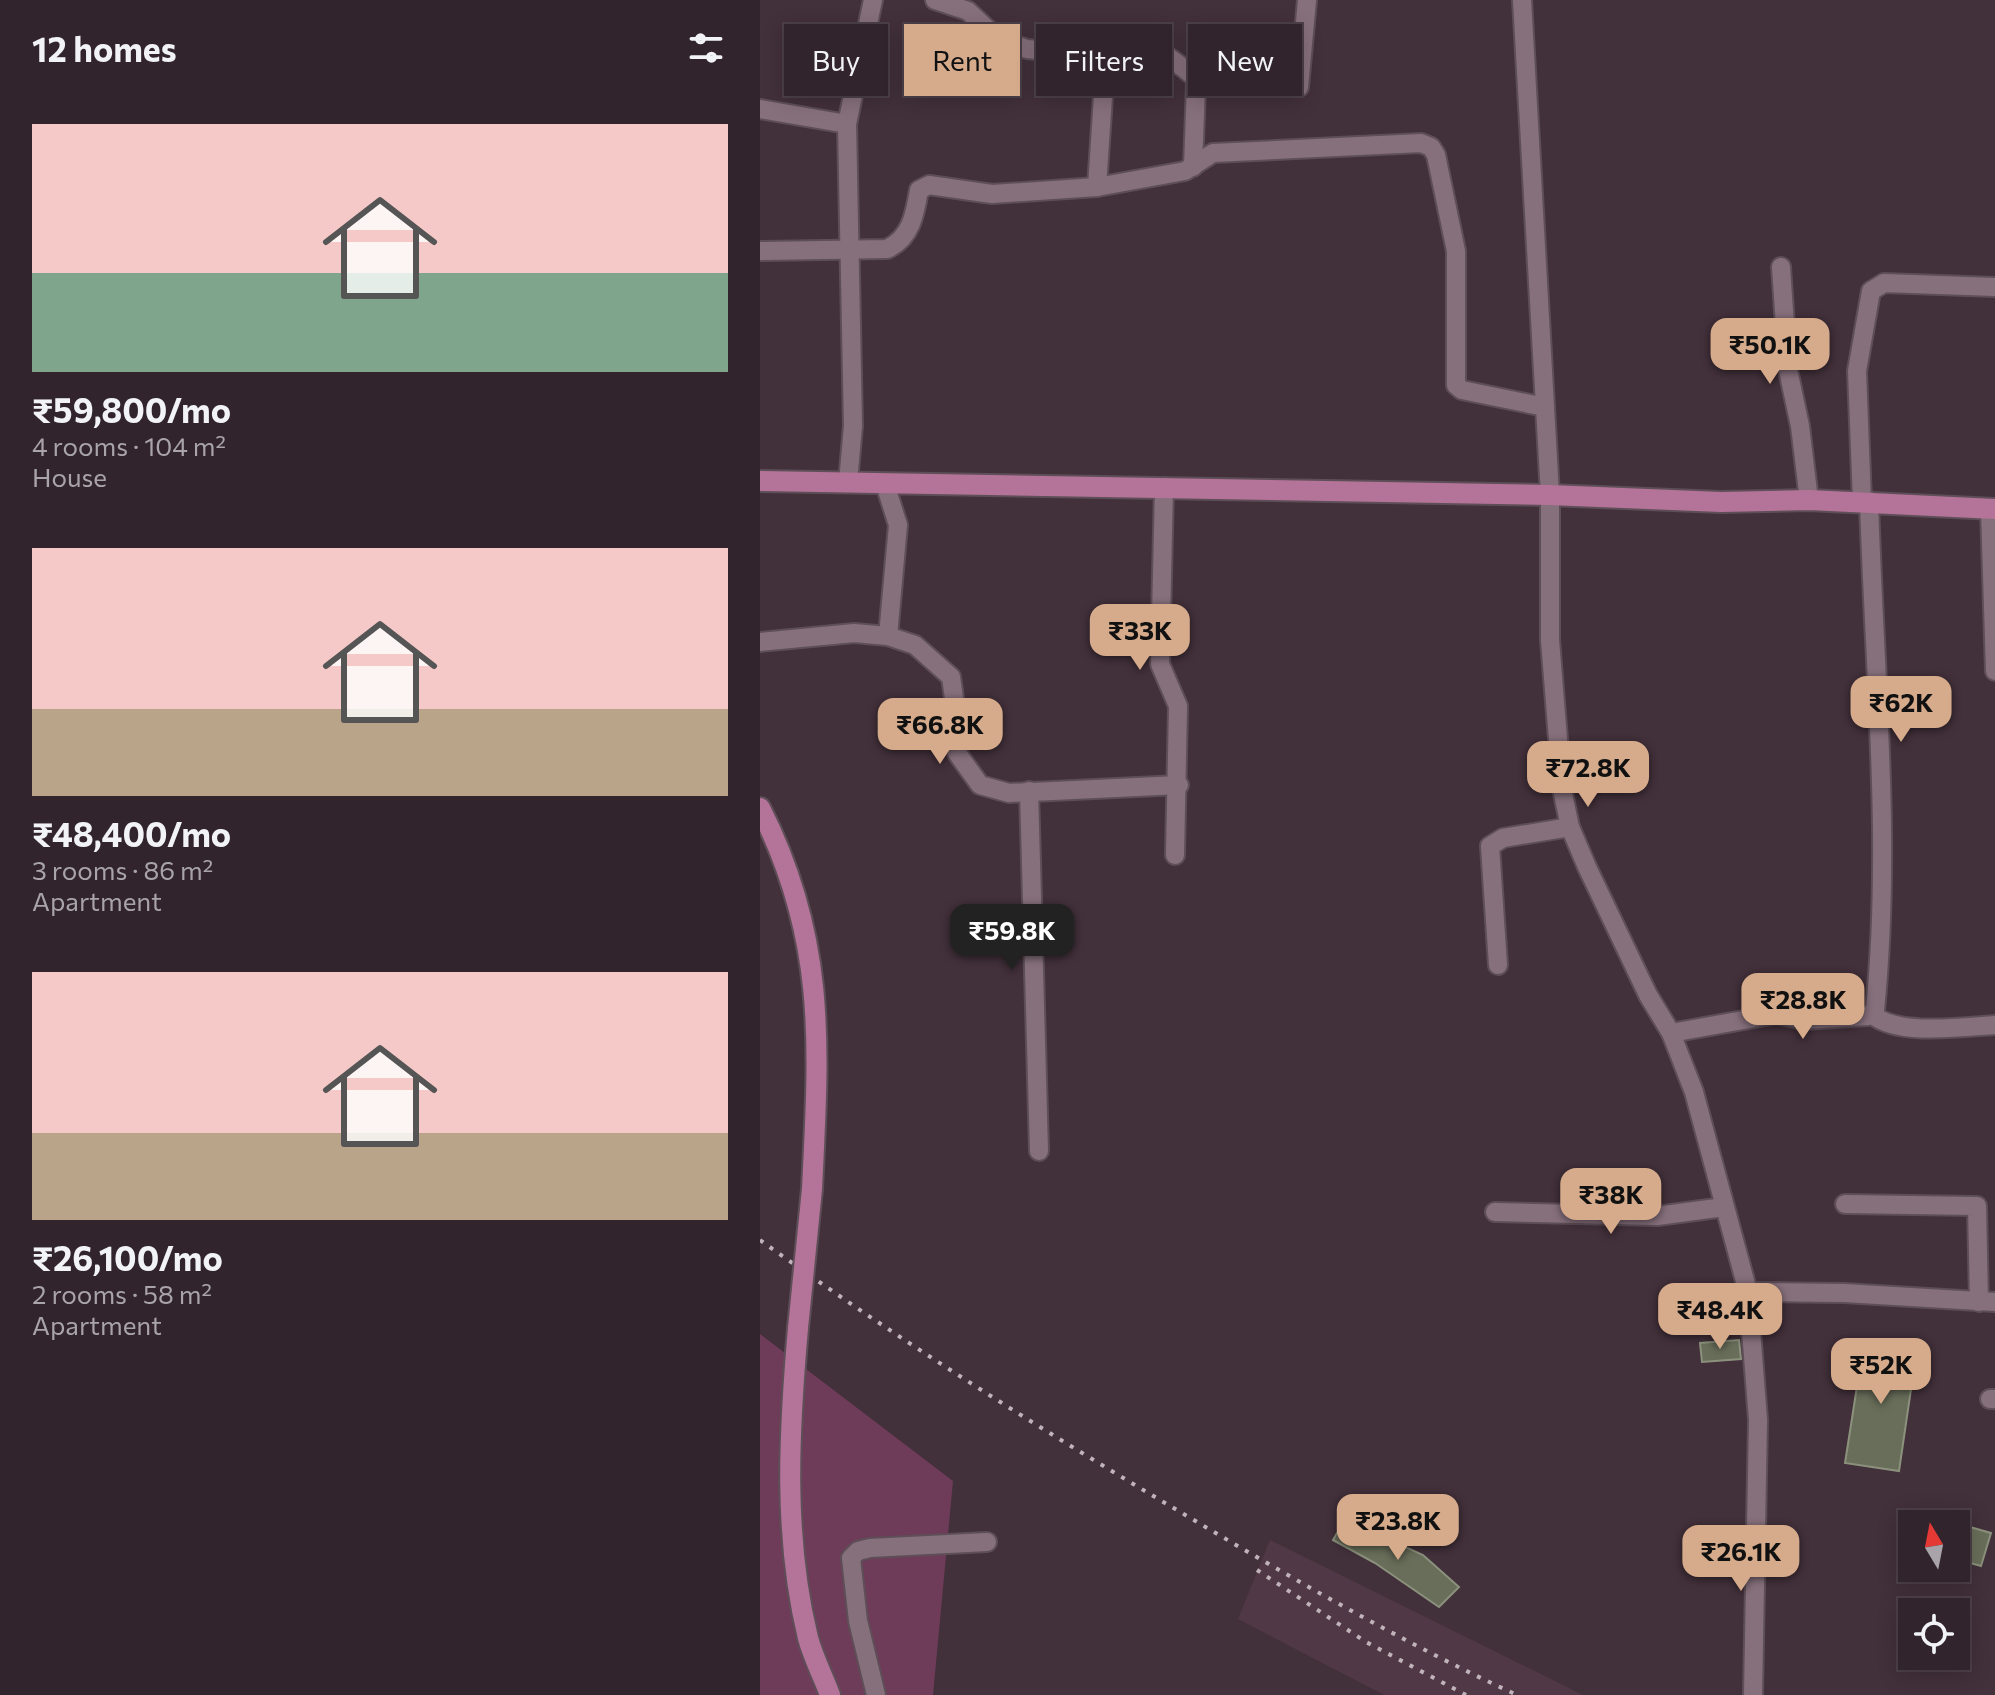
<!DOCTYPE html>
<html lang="en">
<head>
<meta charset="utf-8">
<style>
  :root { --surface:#32242c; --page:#3d3038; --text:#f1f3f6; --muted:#a8a4a9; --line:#4d4148; --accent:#d6ab8b }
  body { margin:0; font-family:Commissioner,sans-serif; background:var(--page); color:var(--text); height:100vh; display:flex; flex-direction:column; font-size:30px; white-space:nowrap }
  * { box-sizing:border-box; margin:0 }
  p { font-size:26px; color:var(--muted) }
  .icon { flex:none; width:44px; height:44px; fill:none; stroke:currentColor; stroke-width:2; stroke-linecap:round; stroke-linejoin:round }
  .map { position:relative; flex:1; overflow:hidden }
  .panel { display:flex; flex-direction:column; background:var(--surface); width:760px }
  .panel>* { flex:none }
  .top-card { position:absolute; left:24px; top:24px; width:760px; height:72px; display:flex; gap:16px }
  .needle { width:52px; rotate:350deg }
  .tools { position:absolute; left:1138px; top:1510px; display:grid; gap:16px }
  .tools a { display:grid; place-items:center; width:72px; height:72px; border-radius:0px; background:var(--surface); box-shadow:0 4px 20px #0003,0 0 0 2px var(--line); font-size:40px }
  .price { position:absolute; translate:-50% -68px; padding:0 18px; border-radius:16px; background:var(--accent); color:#111; font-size:26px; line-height:52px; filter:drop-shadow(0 2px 4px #0008) }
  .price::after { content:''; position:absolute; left:50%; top:48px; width:24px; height:18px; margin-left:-12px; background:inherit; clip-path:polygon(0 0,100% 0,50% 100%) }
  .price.selected { background:#222; color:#fff }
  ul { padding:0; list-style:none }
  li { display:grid; align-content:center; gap:16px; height:424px; padding:0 32px }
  li span { display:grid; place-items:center; height:248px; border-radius:0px; color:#555 }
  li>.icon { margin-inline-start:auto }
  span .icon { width:144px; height:144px; fill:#fffc; stroke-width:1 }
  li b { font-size:34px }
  h2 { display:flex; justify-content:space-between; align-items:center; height:96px; padding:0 32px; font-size:34px }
  .tag { padding:0 28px; border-radius:0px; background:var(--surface); box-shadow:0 4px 20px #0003,0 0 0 2px var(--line); font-size:28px; line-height:72px }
  .tag.selected { background:var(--accent); color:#111 }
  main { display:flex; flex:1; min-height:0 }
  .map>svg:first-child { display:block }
  .built { fill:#513846 }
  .green { fill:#6e3c59 }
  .building { fill:#696e5a; stroke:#8b917c; stroke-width:2 }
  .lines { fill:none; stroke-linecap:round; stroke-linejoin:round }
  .minor-casing { stroke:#5e4e57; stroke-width:22 }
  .primary-casing { stroke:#5e4e57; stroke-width:24 }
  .minor { stroke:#86707c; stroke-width:18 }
  .primary { stroke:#b47398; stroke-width:20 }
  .rail { stroke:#c0b3ba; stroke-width:4; stroke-dasharray:4 8; stroke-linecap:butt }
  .primary-bridge-casing { stroke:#5e4e57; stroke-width:24; stroke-linecap:butt }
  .primary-bridge { stroke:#b47398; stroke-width:20 }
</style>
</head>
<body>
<main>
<section class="panel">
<h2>12 homes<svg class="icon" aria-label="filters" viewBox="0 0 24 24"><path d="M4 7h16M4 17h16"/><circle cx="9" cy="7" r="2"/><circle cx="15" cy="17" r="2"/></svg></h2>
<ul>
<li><span style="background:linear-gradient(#f6c9c9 60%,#7fa58c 0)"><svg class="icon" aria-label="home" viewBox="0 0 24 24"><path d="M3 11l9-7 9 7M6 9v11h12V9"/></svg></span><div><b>₹59,800/mo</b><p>4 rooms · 104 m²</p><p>House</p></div></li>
<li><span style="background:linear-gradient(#f6c9c9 65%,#b9a48a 0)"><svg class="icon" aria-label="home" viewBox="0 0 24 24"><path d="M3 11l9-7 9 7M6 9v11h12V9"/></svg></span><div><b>₹48,400/mo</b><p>3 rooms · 86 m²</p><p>Apartment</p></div></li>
<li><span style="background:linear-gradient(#f6c9c9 65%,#b9a48a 0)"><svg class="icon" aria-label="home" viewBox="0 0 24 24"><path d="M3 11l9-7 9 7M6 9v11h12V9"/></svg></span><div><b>₹26,100/mo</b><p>2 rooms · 58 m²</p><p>Apartment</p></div></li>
</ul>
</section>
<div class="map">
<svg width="1235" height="1695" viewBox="0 0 1235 1695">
  <rect width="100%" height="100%" fill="#42303a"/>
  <path class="built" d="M510,1540l313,155h-199l-146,-76z"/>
  <path class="green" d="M0,1334l193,147 -20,214h-173z"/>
  <g class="building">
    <path d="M1117,1339l30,4 -1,10 10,2 -17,116 -54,-8 18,-115 12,2z"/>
    <path d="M979,1340l2,19 -39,3 -2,-19z"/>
    <path d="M585,1519l78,36 36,32 -20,20 -64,-44 -42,-23z"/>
    <path d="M1210,1527l21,6 -10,33 -25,-7v-17l8,3z"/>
  </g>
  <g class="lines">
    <defs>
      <g id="minor">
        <path d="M175,0l33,11 31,29 28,9 30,3 45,-5 4,4 -9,136"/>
        <path d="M762,0l28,495v145l12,149 8,38 17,40 61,128 23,38 23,59 54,200 10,128 -5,275"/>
        <path d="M345,49c28,-29 72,15 96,33"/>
        <path d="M0,109l87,15"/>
        <path d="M433,167l3,-82 12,-5 91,7 8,-87"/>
        <path d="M0,251l127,-2c24,-11 28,-35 32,-59l10,-5 63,9 105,-7 88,-16 28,-18 208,-10 10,4 5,8 20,96v134l6,5 83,17"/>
        <path d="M1021,267l7,103 12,56 9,74"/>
        <path d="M88,482l5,-56 -6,-302 26,-124"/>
        <path d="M125,484l13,41 -10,111"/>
        <path d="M404,487l-4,177 18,42 -3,149"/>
        <path d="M1102,501l-5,-130 14,-80 13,-8 111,4"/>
        <path d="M1230,509l5,162"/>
        <path d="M0,642l94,-9 34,3 27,9 36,32 5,35 1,41 23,32 29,8 170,-8"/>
        <path d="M269,791l10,360"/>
        <path d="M738,965l-8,-119 13,-8 67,-11"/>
        <path d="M1113,1015c25,21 90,12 122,10"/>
        <path d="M911,1033l106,-19 27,6 64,-4 7,-6c17,-169 -1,-339 -6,-509"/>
        <path d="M1085,1204l132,2 2,96"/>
        <path d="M735,1212l162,4 67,-9"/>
        <path d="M988,1292l96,1 151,9"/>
        <path d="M1230,1399h5"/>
        <path d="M116,1695l-18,-74 -7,-63 7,-7 12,-3 117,-6"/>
      </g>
      <g id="primary">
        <path d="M0,481l790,14 171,7 88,-2 186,9"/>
        <path d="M0,808c67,132 59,238 52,381"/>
        <path d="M38,1328c-9,103 -15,208 10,310 5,19 15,38 22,57"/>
      </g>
    </defs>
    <use href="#minor" class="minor-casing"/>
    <use href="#primary" class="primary-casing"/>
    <use href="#minor" class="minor"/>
    <use href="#primary" class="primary"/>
    <g class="rail">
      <path d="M0,1240c136,98 278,188 422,273 109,65 220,129 335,182"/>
      <path d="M497,1570l109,72 100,53"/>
    </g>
    <defs>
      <path id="primary-bridge" d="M38,1328l14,-139"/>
    </defs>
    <use href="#primary-bridge" class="primary-bridge-casing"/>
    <use href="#primary-bridge" class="primary-bridge"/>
  </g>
</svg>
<div class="tools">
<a><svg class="needle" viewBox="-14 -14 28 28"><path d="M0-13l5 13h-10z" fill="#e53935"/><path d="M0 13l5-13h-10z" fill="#a8a4a9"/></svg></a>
<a><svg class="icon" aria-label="locate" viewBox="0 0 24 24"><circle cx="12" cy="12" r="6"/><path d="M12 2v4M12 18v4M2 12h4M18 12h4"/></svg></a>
</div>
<b class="price" style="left:1010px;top:386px">₹50.1K</b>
<b class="price" style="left:380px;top:672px">₹33K</b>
<b class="price" style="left:1141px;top:744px">₹62K</b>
<b class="price" style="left:180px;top:766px">₹66.8K</b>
<b class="price" style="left:828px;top:809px">₹72.8K</b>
<b class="price selected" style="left:252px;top:972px">₹59.8K</b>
<b class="price" style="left:1043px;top:1041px">₹28.8K</b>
<b class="price" style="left:851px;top:1236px">₹38K</b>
<b class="price" style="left:960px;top:1351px">₹48.4K</b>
<b class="price" style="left:1121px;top:1406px">₹52K</b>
<b class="price" style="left:638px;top:1562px">₹23.8K</b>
<b class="price" style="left:981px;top:1593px">₹26.1K</b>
<div class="top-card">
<a class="tag">Buy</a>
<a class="tag selected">Rent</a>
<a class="tag">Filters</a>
<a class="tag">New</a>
</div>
</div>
</main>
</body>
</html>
